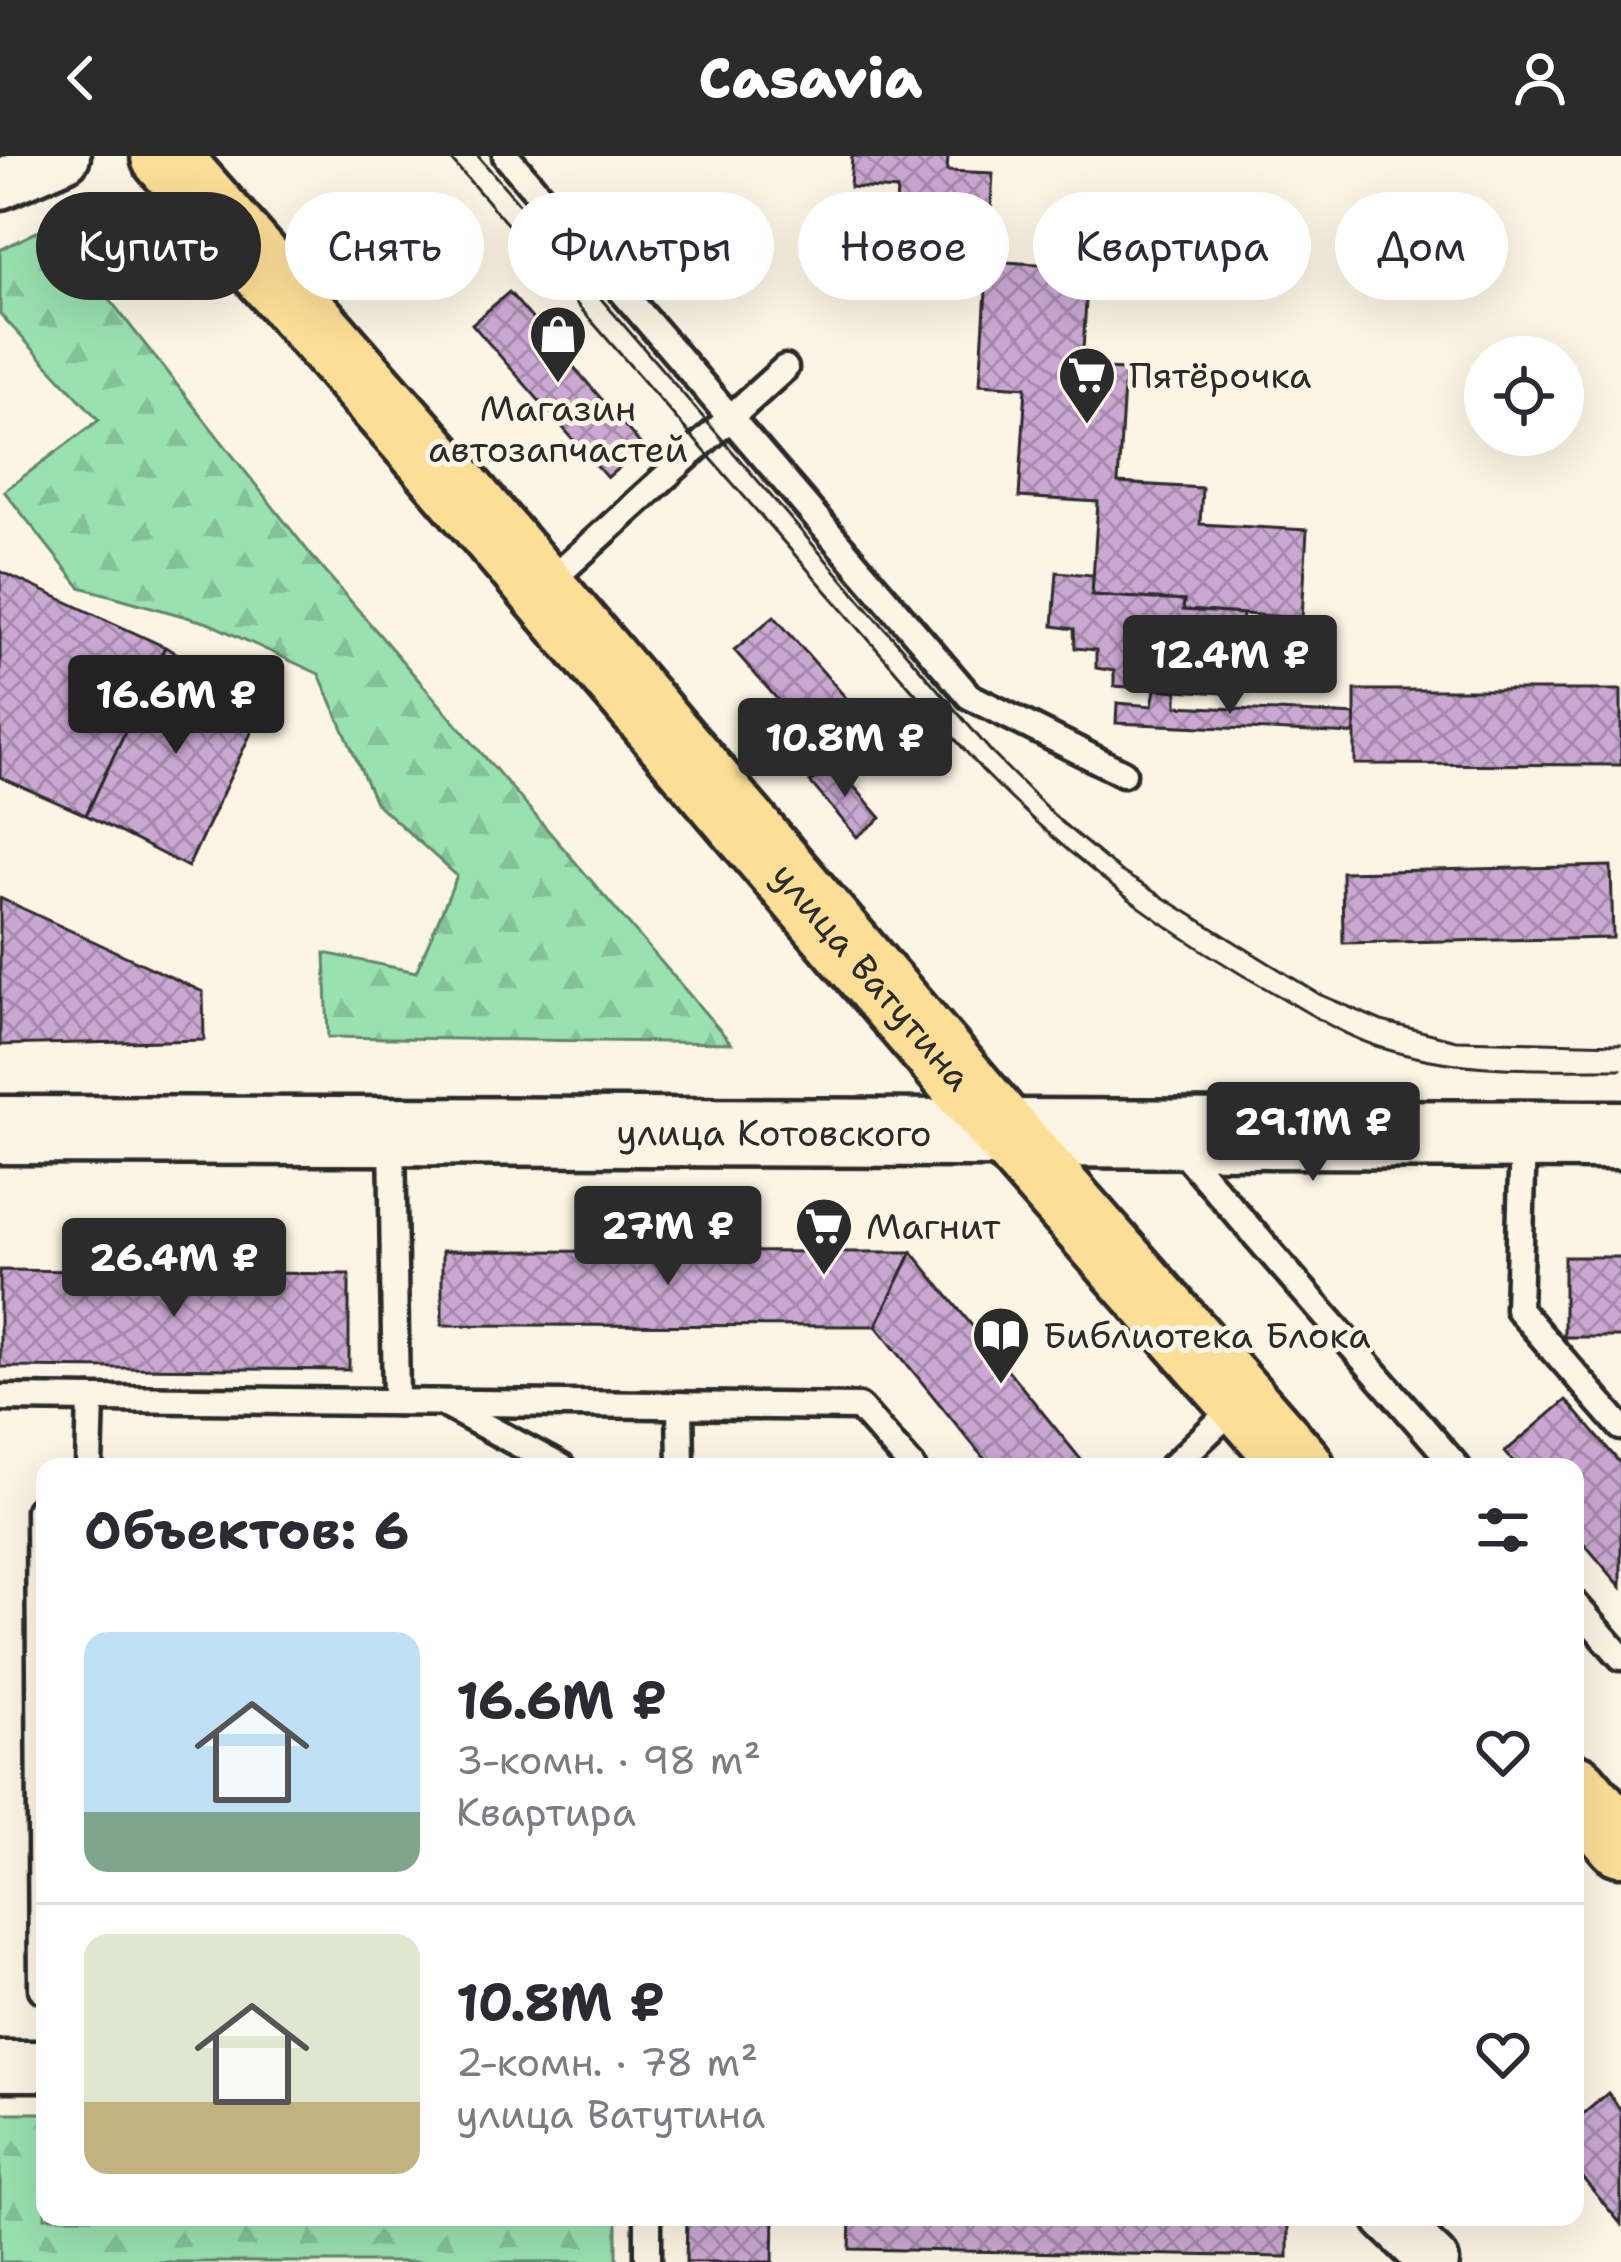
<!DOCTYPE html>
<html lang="ru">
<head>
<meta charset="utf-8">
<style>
  :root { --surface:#fff; --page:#f2f2f3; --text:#2b2b33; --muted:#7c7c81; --line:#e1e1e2; --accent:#2b2b2b }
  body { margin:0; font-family:"Shantell Sans",sans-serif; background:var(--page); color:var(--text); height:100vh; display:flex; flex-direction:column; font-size:45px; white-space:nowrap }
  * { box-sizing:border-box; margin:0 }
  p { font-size:39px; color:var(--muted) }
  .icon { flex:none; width:66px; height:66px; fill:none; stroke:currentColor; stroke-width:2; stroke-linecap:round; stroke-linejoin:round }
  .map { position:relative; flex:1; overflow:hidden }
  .drawer { position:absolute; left:36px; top:1302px; width:1548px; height:768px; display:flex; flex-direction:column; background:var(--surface); border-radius:24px; box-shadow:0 12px 48px #0002 }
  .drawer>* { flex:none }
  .guide { position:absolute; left:36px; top:36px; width:1551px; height:108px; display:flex; gap:24px }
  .tools { position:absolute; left:1464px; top:180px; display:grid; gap:24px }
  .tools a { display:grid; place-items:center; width:120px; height:120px; border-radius:50%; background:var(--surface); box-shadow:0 12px 48px #0002; font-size:60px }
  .price { position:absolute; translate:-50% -102px; padding:0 27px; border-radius:12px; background:var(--accent); color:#fff; font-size:39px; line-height:78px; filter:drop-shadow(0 3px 6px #0008) }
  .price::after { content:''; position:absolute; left:50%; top:72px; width:36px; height:27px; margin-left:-18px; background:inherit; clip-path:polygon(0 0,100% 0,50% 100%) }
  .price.active { background:#222; color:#fff }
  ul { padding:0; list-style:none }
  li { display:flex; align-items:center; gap:36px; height:300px; padding:0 48px }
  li+li { border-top:3px solid var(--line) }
  li span { display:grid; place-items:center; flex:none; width:336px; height:240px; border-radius:24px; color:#555 }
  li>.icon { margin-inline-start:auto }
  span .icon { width:144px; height:144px; fill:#fffc; stroke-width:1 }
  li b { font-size:51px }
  h2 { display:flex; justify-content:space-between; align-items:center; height:144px; padding:0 48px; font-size:51px }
  .pill { padding:0 42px; border-radius:54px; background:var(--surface); box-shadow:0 12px 48px #0002; font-size:42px; line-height:108px }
  .pill.active { background:var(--accent); color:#fff }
  header { display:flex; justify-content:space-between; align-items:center; height:156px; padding:0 48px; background:var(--accent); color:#fff; font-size:54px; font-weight:800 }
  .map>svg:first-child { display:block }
  .forest { fill:url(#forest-firs); stroke:#62866d; stroke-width:3 }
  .building { fill:url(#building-cross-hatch); stroke:#2b2b2b; stroke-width:3 }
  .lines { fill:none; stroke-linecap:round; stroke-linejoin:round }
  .lane-casing { stroke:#2b2b2b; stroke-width:33 }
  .street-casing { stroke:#2b2b2b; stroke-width:57 }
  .secondary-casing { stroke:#2b2b2b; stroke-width:75 }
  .primary-casing { stroke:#2b2b2b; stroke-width:75 }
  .lane { stroke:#fcf5e5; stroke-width:24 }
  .street { stroke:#fcf5e5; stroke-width:48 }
  .secondary { stroke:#fcf5e5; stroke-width:66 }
  .primary { stroke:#fcde96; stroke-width:66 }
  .tram { stroke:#2b2b2b; stroke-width:3 }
  .labels { text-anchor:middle; stroke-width:10; stroke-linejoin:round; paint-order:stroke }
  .poi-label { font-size:36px; fill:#2b2b2b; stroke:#fcf5e5; text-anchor:start }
  .street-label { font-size:36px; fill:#2b2b2b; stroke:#fcf5e5 }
</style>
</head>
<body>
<header><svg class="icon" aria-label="back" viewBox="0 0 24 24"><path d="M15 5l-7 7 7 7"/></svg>Casavia<svg class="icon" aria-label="person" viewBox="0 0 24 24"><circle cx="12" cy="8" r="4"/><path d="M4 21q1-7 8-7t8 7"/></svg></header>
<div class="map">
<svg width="1621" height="2106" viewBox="0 0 1621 2106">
  <defs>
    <pattern id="forest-firs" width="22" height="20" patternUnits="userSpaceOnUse" patternTransform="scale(3)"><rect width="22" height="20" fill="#99e1af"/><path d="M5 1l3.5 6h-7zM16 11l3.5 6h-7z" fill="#84c197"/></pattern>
    <pattern id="building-cross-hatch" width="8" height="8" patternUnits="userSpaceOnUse" patternTransform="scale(3)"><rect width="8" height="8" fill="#cba8d2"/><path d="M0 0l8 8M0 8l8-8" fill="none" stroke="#a589ab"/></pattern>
  </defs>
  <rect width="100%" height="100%" fill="#fcf5e5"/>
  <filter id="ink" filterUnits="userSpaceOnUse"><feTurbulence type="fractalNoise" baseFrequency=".00833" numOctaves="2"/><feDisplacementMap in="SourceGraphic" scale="24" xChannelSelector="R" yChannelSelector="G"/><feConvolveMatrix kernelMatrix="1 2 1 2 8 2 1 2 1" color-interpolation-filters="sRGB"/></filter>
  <g filter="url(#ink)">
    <g class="forest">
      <path d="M51,69l260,330 420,488 -403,-6 -3,-84 91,19 41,-96 -82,-74 -56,-128 -111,-51 -128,-36 -76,-96 95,-71 -99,-106v-64z"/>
      <path d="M0,1957h45v104h572v45h-617z"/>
    </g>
    <g class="building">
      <path d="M852,0h96l-1,15 46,2 -5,88 100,6 -6,101 43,2 -7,113 84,5 -2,36 107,6 -5,88 -119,-8 1,-9 -92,-6 6,-93 -79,-5 7,-110 -46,-3 6,-94 -95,-6 6,-94 -47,-3z"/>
      <path d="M509,136l134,155 -36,31 -135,-154z"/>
      <path d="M0,415l165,76 -79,168 -86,-38z"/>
      <path d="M1057,416l36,3 -1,20 92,6 -1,9 60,4 -6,80 -123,-8v-15l-18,-3v-18l-21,-2 -1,-19 -21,-3z"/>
      <path d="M774,460l116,132 -29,25 -33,-16 -94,-107z"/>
      <path d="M165,491l101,54 -78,166 -102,-52z"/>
      <path d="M1155,533l22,2v15l179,9 -2,19 -238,-11 1,-20 35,3z"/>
      <path d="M1355,534h266v75l-266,-1z"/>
      <path d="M833,606l48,56 -24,19 -47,-55z"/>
      <path d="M1611,710l2,72 -270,5 -1,-71z"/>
      <path d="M0,742l203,94 1,48 -204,5z"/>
      <path d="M442,1095l470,1 -36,74 -434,-1z"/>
      <path d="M912,1096l175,215h-96l-115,-141z"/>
      <rect x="1564" y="1101" width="57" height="80"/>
      <path d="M0,1114l349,4v96l-349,-3z"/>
      <path d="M1566,1244l55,64v123l-46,-54v-66h-57l-13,-15z"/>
      <path d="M1608,1937l13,17v114l-46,-55v-48z"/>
      <path d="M687,2061h87l-1,45h-87z"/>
      <path d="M851,2061h437v40l-438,-8z"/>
    </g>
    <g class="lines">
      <defs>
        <g id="lane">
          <path d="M506,0l463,540 154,77"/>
          <path d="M298,147l79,-66"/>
          <path d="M544,431l241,-219"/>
          <path d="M392,978l4,268"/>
          <path d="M1523,983l-5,170 103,118"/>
          <path d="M1176,988l281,323"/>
          <path d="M0,1242l859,9 53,60"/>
          <path d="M444,1248l117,63"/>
          <path d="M680,1249l1,62"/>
          <path d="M89,1311l2,-68"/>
          <path d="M1172,1311l68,-65"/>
          <path d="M1575,1448l46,53"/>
          <path d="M42,1833l-3,-479 6,-5"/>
          <path d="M648,2106v-45"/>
        </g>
        <g id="street">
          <path d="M0,28l65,-28"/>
          <path d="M0,1910h45"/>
          <path d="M1388,2061l46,45"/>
        </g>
        <g id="secondary">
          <path id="s1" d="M0,974l1621,5"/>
        </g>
        <g id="primary">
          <path id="s2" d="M165,0l274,312 566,664 295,335"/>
          <path d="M1575,1632l46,54"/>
        </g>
      </defs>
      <use href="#lane" class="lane-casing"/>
      <use href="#street" class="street-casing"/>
      <use href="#secondary" class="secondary-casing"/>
      <use href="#primary" class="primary-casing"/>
      <use href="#lane" class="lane"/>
      <use href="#street" class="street"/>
      <use href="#secondary" class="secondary"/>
      <use href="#primary" class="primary"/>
      <g class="tram">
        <path d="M448,0l534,614c88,90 186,165 297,226 31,18 64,39 97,50 78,27 164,23 245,23"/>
        <path d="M478,0l517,600 64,64 60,50 200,124 63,27 74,19 165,4"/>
      </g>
    </g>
  </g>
  <defs>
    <symbol id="shop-pin" viewBox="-11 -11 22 30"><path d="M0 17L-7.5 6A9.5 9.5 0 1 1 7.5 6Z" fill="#2b2b2b" stroke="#fcf5e5"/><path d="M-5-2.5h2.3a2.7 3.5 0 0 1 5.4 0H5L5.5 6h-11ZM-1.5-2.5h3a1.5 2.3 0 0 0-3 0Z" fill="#fff"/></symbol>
    <symbol id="supermarket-pin" viewBox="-11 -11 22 30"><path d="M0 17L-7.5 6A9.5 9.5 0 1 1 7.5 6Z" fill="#2b2b2b" stroke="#fcf5e5"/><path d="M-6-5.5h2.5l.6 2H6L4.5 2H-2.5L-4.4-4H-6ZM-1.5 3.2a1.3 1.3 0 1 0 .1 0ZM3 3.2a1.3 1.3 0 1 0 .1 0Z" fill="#fff"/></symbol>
    <symbol id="library-pin" viewBox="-11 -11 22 30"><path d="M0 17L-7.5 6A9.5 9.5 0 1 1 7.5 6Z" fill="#2b2b2b" stroke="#fcf5e5"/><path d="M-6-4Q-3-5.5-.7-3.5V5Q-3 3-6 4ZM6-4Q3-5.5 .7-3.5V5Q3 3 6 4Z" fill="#fff"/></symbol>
  </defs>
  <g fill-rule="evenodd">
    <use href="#shop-pin" x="525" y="145" width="66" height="90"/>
    <use href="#supermarket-pin" x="1054" y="186" width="66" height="90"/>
    <use href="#supermarket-pin" x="791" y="1037" width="66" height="90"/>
    <use href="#library-pin" x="968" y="1146" width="66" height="90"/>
  </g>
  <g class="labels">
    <g class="poi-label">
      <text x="1129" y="232">Пятёрочка</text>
      <text x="558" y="265" text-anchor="middle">Магазин<tspan x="558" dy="41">автозапчастей</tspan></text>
      <text x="866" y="1083">Магнит</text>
      <text x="1043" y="1192">Библиотека Блока</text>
    </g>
    <g class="street-label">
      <text dy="13" stroke="none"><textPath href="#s2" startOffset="1083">улица Ватутина</textPath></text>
      <text dy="13" stroke="none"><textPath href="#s1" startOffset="774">улица Котовского</textPath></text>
    </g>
  </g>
</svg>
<div class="tools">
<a><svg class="icon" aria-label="locate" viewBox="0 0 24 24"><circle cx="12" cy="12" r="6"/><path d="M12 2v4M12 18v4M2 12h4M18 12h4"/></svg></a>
</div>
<b class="price" style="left:1230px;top:561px">12.4M ₽</b>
<b class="price active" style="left:176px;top:601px">16.6M ₽</b>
<b class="price" style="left:845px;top:644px">10.8M ₽</b>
<b class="price" style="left:1313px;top:1028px">29.1M ₽</b>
<b class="price" style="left:668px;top:1132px">27M ₽</b>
<b class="price" style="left:174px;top:1164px">26.4M ₽</b>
<div class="guide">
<a class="pill active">Купить</a>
<a class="pill">Снять</a>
<a class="pill">Фильтры</a>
<a class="pill">Новое</a>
<a class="pill">Квартира</a>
<a class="pill">Дом</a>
</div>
<section class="drawer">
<h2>Объектов: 6<svg class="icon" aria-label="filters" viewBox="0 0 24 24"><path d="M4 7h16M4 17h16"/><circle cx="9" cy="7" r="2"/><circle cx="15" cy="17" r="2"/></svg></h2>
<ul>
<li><span style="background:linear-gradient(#bfe0f5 75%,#7fa58c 0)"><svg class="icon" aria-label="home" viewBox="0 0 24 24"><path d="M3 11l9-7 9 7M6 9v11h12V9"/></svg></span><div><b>16.6M ₽</b><p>3-комн. · 98 m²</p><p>Квартира</p></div><svg class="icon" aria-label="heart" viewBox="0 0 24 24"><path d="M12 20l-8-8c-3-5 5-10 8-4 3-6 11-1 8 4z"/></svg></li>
<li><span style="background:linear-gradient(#dfe7d0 70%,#c2b280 0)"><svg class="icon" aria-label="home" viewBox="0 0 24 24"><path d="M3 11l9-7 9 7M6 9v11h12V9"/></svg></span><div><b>10.8M ₽</b><p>2-комн. · 78 m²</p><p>улица Ватутина</p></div><svg class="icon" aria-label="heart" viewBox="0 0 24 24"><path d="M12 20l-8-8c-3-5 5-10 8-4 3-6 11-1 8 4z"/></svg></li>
</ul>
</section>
</div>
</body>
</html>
